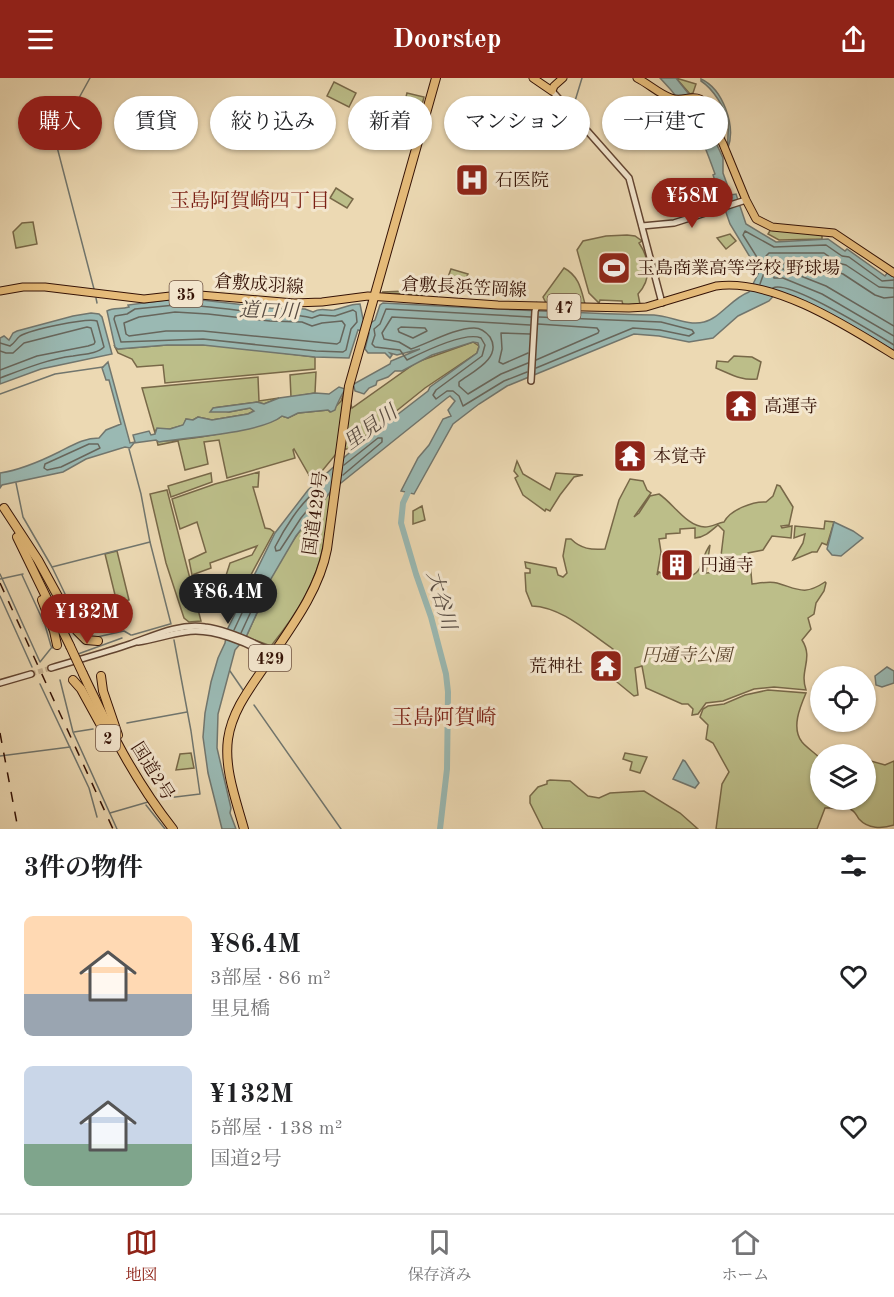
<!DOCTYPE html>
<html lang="ja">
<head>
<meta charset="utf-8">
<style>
  :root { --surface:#fff; --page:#f2f2f2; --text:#202124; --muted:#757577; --line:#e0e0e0; --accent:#8f2418 }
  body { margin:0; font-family:"Old Standard TT","Noto Serif JP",serif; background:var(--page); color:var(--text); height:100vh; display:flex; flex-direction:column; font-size:22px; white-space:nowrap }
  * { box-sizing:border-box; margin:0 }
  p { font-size:20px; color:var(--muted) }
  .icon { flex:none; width:33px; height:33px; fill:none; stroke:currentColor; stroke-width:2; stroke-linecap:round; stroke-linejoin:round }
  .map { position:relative; height:751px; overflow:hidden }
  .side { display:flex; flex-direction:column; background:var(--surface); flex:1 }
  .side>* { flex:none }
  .guide { position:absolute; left:18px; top:18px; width:858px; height:54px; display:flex; gap:12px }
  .fabs { position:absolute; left:810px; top:588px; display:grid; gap:12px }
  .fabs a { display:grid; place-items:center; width:66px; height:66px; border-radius:50%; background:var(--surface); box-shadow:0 2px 4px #0004; font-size:30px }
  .price { position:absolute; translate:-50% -51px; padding:0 14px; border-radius:21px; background:var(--accent); color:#fff; font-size:20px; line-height:39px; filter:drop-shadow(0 2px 3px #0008) }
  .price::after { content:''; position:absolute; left:50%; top:36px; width:18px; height:14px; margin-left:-9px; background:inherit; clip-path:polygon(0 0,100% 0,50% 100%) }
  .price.on { background:#222; color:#fff }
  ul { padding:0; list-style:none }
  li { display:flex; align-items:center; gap:18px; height:150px; padding:0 24px }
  li span { display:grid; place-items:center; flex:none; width:168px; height:120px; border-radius:9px; color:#555 }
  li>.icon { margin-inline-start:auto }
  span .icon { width:72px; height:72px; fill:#fffc; stroke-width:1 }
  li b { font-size:26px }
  h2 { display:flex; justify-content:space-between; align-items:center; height:72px; padding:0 24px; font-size:26px }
  .tag { padding:0 21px; border-radius:27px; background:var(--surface); box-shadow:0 2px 4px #0004; font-size:21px; line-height:54px }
  .tag.on { background:var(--accent); color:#fff }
  header { display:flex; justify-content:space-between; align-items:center; height:78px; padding:0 24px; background:var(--accent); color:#fff; font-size:27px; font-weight:700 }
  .tabs { display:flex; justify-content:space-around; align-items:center; height:84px; border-top:2px solid var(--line); background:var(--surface); font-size:16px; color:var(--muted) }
  .tabs a { display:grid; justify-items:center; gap:3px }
  .tabs .on { color:var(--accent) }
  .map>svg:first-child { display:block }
  .green { fill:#bcbe89; stroke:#786848; stroke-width:1.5; fill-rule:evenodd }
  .water { fill:#9ab9b3; stroke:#71766e; stroke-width:1.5 }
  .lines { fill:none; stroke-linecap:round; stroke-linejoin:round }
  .shore { stroke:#67665c; stroke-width:1.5 }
  .stream { stroke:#71766e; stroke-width:1.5 }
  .river { stroke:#9ab9b3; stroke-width:6 }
  .minor-tunnel { stroke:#c7b190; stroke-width:5; stroke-dasharray:5 2.5; stroke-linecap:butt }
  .minor-casing { stroke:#624431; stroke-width:8 }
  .major-casing { stroke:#341206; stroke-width:9 }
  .highway-casing { stroke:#341206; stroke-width:10 }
  .minor { stroke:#f3e6ce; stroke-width:5 }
  .major { stroke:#e6bc7a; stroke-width:7 }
  .highway { stroke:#e6bc7a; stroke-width:8 }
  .rail { stroke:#341206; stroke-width:1.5; stroke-dasharray:10 10; stroke-linecap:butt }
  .highway-bridge-casing { stroke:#341206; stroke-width:10; stroke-linecap:butt }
  .highway-bridge { stroke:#e6bc7a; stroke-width:8 }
  .labels { text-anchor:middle; stroke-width:6; stroke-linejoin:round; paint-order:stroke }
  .shield { fill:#f3e6ce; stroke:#6d5242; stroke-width:1.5 }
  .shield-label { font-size:16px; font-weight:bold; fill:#341206 }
  .poi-label { font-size:18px; fill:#341206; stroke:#f3e6ce; text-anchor:start }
  .street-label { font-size:18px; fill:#341206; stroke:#f3e6ce }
  .park-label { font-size:18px; font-style:italic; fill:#5d462d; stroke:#f3e6ce }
  .neighbourhood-label { font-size:20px; fill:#7a1f14; stroke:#f3e6ce }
  .water-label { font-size:20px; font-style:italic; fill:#584c43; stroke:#f3e6ce }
  .quarter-label { font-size:21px; fill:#7a1f14; stroke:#f3e6ce }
</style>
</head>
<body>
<header><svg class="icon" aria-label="menu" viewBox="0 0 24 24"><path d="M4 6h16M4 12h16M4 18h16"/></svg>Doorstep<svg class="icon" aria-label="share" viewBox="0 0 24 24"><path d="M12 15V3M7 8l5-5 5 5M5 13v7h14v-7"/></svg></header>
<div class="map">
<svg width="894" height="751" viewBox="0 0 894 751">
  <rect width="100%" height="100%" fill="#ecd9b3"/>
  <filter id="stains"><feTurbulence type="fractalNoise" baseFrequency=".00333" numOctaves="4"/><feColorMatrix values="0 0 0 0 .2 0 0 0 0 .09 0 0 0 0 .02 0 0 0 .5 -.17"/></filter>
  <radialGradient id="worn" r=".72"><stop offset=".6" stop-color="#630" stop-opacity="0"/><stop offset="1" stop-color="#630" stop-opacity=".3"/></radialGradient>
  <g class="green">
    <path d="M676,0l20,6 -3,9 -3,1z"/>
    <path d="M334,4l22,11 -7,14 -22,-11z"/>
    <path d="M407,15l17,4 -8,31 -17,-4z"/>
    <path d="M336,110l17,11 -6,9 -17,-10z"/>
    <path d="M33,144l4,22 -21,4 -3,-16 9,-9z"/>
    <path d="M771,151l51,4v6l-43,1 -11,-6z"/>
    <path d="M730,156l6,7 -10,8 -9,-11z"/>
    <path d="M627,157l8,1 7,5 -3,2c11,16 13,36 -1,51l2,10 -17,1 -1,-4 -22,-1 -1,3 -10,-10 -12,-43 6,-9 23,-5z"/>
    <path d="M564,190c15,8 17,21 21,36l-39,-1 -3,-6z"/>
    <path d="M451,191l17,5 -9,20 -15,-6z"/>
    <path d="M406,213l19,1 -1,4 -42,-4z"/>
    <path d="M473,264l6,4 -2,7 -52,35 -76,61h-5l6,-47 2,6 65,-46z"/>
    <path d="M167,267h52l96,12v12l-150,14 -2,-18 -26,2 -5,-8 -14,-6 -3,-6 3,2z"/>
    <path d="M734,278l18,1 9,5 -4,17c-16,2 -26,-5 -41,-11l1,-7 11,1z"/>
    <path d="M316,294l-1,21 -24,4 -1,-22z"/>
    <path d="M258,299l1,24 20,-3 -15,6 -7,-2 -44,6 16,4 21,-4 4,3 -6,3 -36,6 -14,-3 -5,3 -7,-1 -2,6 -14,4 -14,1 -1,3 -13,-45z"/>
    <path d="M345,312l-9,64 -23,28 -19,-33 -1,1 2,8 -68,20 -8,-38 -15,2 4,22 -23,6 -7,-29 -20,4 -1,-4c21,1 111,-13 125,-25l6,2 10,-5 30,-3 2,2 11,-11z"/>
    <path d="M517,383l6,13 27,16 6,-17 27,2 -9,2 -14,18 -10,16 -4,-2 -1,2 -22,-16 -8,-17 3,-2 -4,-5z"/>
    <path d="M259,394l-1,15h-5l12,41 5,1 4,3 -28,52 -8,-4 -5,7 -12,4 9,-28 22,-8 5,-9 -47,17 1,5 -19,7 -3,-15 17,-8 -9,-30 -17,7 -8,-30 43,-15z"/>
    <path d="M211,395l1,9 -41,15 -3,-11z"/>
    <path d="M630,401l13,2 4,9 4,3 -17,24 5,-4 11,-17 9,-2c14,9 28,33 46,33 6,0 13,-4 19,-5 6,-12 29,-21 42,-20l7,-6 4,-11 3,1 13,21 -4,18 -8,1 1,2 10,-2 -1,12 -19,-2 -9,14 -15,3 -3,7 5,1 2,23c8,-1 18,-3 25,-1 21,6 27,13 48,-1l1,1 -2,8 -8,12 -2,11 -6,4 3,11 -9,11c12,19 -3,30 4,50l-32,-3 -20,2 -31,12 -17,2 -8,11 -6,1 1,-6 -5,-5h-6l-36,-16 -4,-22 -7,2 3,27 -4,1 -22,-18v-10l-7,-11 8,-8c-24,-16 -51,-42 -81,-43l-6,-15 -1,-18h5v-4l-4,-1 -1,-6 31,6 2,7 5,2 4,-4 -4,-17 3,-17h5c10,10 20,11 34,10l14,-49zM718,447l6,6 -3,25 2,16 -17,1 4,-28c-12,16 -4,34 -32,31 -8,-1 -12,0 -19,-4l-2,3 4,-23 -2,-13 7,-1v-4l14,-1v-4l15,-1v10c10,-1 16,-7 23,-13z"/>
    <path d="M167,412l34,131 -12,1 -5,-4 -18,-55 -16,-69z"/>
    <path d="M331,413c-3,19 -4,38 -8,56 -7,36 -29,71 -52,99l-25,-9 15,-33c-2,-23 53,-93 70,-113z"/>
    <path d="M422,428l3,14 -12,4v-13z"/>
    <path d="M825,443l9,1 -7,23 -5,-2 -5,9h-5l-19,8 10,-17 2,-9 -11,4 1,-12 29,3z"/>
    <path d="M117,473l12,49 -12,3 -12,-49z"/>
    <path d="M768,612l38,3c-6,14 -15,35 -4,49 5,6 13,11 18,16v42h46v-36l5,-3 14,4 9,-4v64c-12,4 -26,4 -35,-6 -3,-4 -4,-8 -9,-10 -8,-2 -17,-1 -25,-1l-8,21h-101l6,-45 7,-12 -16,-29 -7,-4 2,-14 -8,-8 3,-8 5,-3 16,-2 21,-9z"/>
    <path d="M191,675l3,15 -18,2 4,-16z"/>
    <path d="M625,675l22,4 -7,16 -10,-3 2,-8 -9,-3z"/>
    <path d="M550,702l20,1 18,15 11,2 11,-5 34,-2 36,22 18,16h-155l-13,-26v-7l8,-9 9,-3v-3z"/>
  </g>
  <g class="water">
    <path d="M660,0h16l24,30 23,50v15l8,22 5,-1 10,30 30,18 52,-3 17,12 2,-2 38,27 3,-4 6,4v76l-116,-61 -9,10 -31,15 -25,22 -24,4 -30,-6 -25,-2 -127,52 -28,18 -26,20 -39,70 -13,-3 17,-33 11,-13 14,-26 8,-3 -3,-6 7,-9 -5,-5 -3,2 -116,93 -35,45 -31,53 -4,10v5l-15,33 -11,13 -17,64 -1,34 14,60 -1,5 6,16h-14l-14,-56 -5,-36 2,-24 6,-31 7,-24 7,-15 2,-13 48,-97 33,-43 50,-45 70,-54 2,-4 47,-34 2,-6 -1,-4 -5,-1 -41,13 -30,16h-7l-7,6 -11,4 -1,4 -7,3 -5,6 -9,-3 -1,-4 -9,3c-3,4 -9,16 -10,20l-4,2 -3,-2 -30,3 -10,5 -6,-2c-20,17 -94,21 -123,26l-3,-2 -22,3 -4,5 -5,-1 -39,12 -23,13 -61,13 -2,3v-15c20,-3 41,-12 59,-21 14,-7 25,-14 40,-14l7,-8 15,-6 -12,-44h-3l-4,-12 6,-6 22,81 5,-1 -2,-7 16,-4 2,4 4,-1 2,-6 13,1 13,-4 3,-6 7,1 5,-3 14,3 36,-6 6,-3 -4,-3 -21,4h-19l3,-4 44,-6 7,2 15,-6 36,-5 14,1 10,-7 6,2 45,-25 1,-3 29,-12 -23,6 -7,-2 2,2 -2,3 -5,-5h-17l-3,-4 4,-16 -11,-3 -9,28 -34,-1 -112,-12h-36l-49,4 -3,-2 -8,-36c7,-4 14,-1 22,-4l-1,-2 46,-6h19l78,9 34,1 8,3c8,-5 12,-1 21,-2 9,-2 16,-6 26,-6l3,15 9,3 3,-2 5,-15 3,-2c91,5 181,10 271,12 17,1 33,11 50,7 15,-3 28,-24 45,-30l10,-20 -29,-48 -17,-49 2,-1c-15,-42 -23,-63 -55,-96z"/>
    <path d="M701,1c22,10 35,47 27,69 -1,-8 1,-17 0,-25 -2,-15 -16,-35 -27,-42z"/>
    <path d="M91,235l8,1 3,3 10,37 -71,15 -41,15v-46l4,-2 5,4 4,-7 4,-2 56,-15z"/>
    <path d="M834,444l19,9 10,7 -22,18 -9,-1 -5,-6z"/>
    <path d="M887,589l7,4v12l-12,4 -6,-2 -1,-9z"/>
    <path d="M683,682l2,1 14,22 -4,5 -22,-9z"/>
  </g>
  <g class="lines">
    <g class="shore">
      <path d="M760,206l5,-14 -22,-35 2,-4 29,16 52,-2 16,11 7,1 33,24 12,-1"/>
      <path d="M773,210c15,-9 103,46 121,57"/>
      <path d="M894,210l-15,-1 -33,-22 -8,-2 -14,-10h-55l-3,3 6,12 2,10h9l39,16 72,42"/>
      <path d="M894,219l-10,1 -9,-3 -32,-21 -9,-3 -13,-9 -37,1 -3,3 2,3 43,17 68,40"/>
      <path d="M175,227c32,0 63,6 95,9 15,1 28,0 42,4l8,-3 15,1 18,-6 3,2 1,10 -6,7 -5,21 -3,2 -27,-1 -113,-12 -82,3 -7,-23 1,-3 12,-2 8,-5z"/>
      <path d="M175,234l33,2 62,7 32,1 10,4 10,-3 20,-2 3,4 -5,17 -3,2 -134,-13h-37l-37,5 -3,-2 -2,-11 15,-6z"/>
      <path d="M401,249l24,1 2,3 -14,7 -14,-6 -1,-3z"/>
      <path d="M0,265l10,3c5,-3 6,-7 10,-10 10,-6 68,-19 77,-15l7,26c-7,7 -21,7 -31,9 -25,3 -49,13 -73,22"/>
      <path d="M0,273l6,2h7l11,-10 63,-16 4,1 4,14 -1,2 -6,2 -51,10 -37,14"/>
      <path d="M528,275l-25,11 -4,-2 3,-13 -1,-16 29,1"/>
      <path d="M536,282l62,-27 1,-2 -2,-3 -59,-4"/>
      <path d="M528,285l-27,11 -33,20 -9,-8v-4c13,-10 44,-24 31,-45 -4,-5 -10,-9 -16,-9 -19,0 -45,15 -63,21l-12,-7 -15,-3 -2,-6 10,-16 138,8"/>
      <path d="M536,290l97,-40 27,2 29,6 5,-3 -2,-3 -31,-8 -122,-5"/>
      <path d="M527,294l-23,9 -41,25 -4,-10 -6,-5h-6l-11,8 -3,-4 3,-5 46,-34 3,-11 -4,-7c-16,-7 -58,14 -74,22l-7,-10 -25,-3 -3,-3 3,-9 -1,-6 6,-5 6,-15 145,8"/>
      <path d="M89,366h9l2,4 -39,19 -14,3 -3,-2 1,-4z"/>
      <path d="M343,397l39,-33v-4h-4l-34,27"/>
      <path d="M317,413l2,2v3l-18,22 -21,32 -4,1 -1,-4c8,-16 26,-46 42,-56z"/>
      <path d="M234,552l15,-32 4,-1 1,8 -13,28"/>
    </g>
    <g class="stream">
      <path d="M90,0l-32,58 -2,7 38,146"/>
      <path d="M575,23l7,-23"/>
      <path d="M96,220l1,5"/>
      <path d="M0,316l55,-20 48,-7"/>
      <path d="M129,371l12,45 9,48"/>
      <path d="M16,405l7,34 29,50 31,64"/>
      <path d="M52,489l98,-25 21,82"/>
      <path d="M0,496l40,88 12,-15"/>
      <path d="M22,497l23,50 6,21 2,2"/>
      <path d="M0,501l23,-5"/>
      <path d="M0,518l32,71"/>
      <path d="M132,557l38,-11"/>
      <path d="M97,559l27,-6 7,4"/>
      <path d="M78,576l44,-16"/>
      <path d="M230,593l13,19"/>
      <path d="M60,602l13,52 44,97"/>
      <path d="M40,606l49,104 8,29"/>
      <path d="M254,627l87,124"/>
      <path d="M127,645l60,-11"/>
      <path d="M74,654l19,-3"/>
      <path d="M0,678l70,-9"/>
      <path d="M167,720l33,-4 -9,-63 -17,-91"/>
      <path d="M146,727l19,24"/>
      <path d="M110,735l38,-11"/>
    </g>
    <path class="river" d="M410,410l-7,15 -2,20 15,51 15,43 15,57 2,18 -1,77 -7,60"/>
    <path class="minor-tunnel" d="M31,596l20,-6"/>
    <defs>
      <g id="minor">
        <path d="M552,13l77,87 33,125"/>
        <path d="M642,148l32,-3 72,-23"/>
        <path d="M531,303l4,-70 2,-5"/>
        <path d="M138,564c16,-2 31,-8 47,-10 26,-5 64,11 86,25"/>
        <path d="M51,590c26,-8 53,-15 79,-24 23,-8 49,-21 75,-17 23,3 48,15 69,26"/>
        <path d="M0,605l31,-9"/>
      </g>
      <g id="major">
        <path d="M533,0l19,13 2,-5 9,-8"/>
        <path d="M637,0c12,6 22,16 34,20 10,4 20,-3 29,1l23,45 23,56 10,19 16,8 62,6 60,40"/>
        <path d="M0,213l23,-4h22l99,12 44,-5 106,9 28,-1 46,-6 130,9 131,3 17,-1 70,-21c57,-8 131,40 178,69"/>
      </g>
      <g id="highway">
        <path d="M4,430l34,52 39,71 9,9 12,1"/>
        <path d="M17,459l53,109"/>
        <path d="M42,522l12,31 3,14"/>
        <path d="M83,596c26,55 52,107 90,155"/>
        <path d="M101,598l2,15 15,44"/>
        <path d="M73,602l8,9 28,51"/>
        <path d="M244,751c-8,-29 -20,-60 -16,-90 4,-28 22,-51 37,-73 24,-36 54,-74 62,-117l22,-163 87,-308"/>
      </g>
    </defs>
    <use href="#minor" class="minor-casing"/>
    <use href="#major" class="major-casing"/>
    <use href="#highway" class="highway-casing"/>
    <use href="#minor" class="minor"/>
    <use href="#major" class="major"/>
    <use href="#highway" class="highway"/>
    <g class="rail">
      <path d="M0,505l113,246"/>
      <path d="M0,655l18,96"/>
    </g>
    <defs>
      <path id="highway-bridge" d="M70,568l13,28"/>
    </defs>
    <use href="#highway-bridge" class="highway-bridge-casing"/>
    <use href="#highway-bridge" class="highway-bridge"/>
  </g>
  <defs>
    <symbol id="hospital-square" viewBox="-11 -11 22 22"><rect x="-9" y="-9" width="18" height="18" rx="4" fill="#8f2418" stroke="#f3e6ce"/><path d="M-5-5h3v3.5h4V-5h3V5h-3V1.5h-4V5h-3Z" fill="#fff"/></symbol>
    <symbol id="stadium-square" viewBox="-11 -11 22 22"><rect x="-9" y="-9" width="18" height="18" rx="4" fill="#8f2418" stroke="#f3e6ce"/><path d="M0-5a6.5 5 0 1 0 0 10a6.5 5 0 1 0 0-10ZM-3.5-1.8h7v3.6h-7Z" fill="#fff"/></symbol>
    <symbol id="temple-square" viewBox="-11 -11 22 22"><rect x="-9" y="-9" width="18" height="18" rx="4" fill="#8f2418" stroke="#f3e6ce"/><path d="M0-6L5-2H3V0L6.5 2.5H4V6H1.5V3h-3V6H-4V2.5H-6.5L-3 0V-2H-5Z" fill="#fff"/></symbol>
    <symbol id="building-square" viewBox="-11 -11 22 22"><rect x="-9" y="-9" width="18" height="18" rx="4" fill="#8f2418" stroke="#f3e6ce"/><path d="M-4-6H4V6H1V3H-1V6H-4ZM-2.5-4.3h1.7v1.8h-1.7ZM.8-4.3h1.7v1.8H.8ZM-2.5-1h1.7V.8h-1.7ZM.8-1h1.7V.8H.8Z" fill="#fff"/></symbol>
  </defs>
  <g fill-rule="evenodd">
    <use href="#hospital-square" x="453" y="83" width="38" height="38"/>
    <use href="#stadium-square" x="595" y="171" width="38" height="38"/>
    <use href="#temple-square" x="722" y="309" width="38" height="38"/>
    <use href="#temple-square" x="611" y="359" width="38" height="38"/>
    <use href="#building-square" x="658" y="468" width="38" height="38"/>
    <use href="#temple-square" x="587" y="569" width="38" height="38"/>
  </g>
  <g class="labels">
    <g class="shield">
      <rect x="169.5" y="203" width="33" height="26" rx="4.5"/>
      <rect x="547.5" y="216" width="33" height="26" rx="4.5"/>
      <rect x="249" y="567" width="42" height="26" rx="4.5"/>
      <rect x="96" y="647" width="24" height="26" rx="4.5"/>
    </g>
    <g class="shield-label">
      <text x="186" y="222">35</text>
      <text x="564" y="235">47</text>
      <text x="270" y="586">429</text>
      <text x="108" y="666">2</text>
    </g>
    <g class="poi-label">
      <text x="495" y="108">石医院</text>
      <text x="637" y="196">玉島商業高等学校 野球場</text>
      <text x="764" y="334">高運寺</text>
      <text x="653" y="384">本覚寺</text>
      <text x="700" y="493">円通寺</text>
      <text x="583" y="594" text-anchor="end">荒神社</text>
    </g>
    <g class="street-label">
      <text transform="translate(259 206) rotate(4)" y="6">倉敷成羽線</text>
      <text transform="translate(464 209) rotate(3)" y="6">倉敷長浜笠岡線</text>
      <text transform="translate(315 435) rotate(-82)" y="6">国道429号</text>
      <text transform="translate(153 693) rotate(58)" y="6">国道2号</text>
    </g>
    <g class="park-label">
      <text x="687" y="583">円通寺公園</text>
    </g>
    <g class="neighbourhood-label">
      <text x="250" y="129">玉島阿賀崎四丁目</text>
    </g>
    <g class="water-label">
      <text transform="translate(269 232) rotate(2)" y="7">道口川</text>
      <text transform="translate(370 349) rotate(-36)" y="7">里見川</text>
      <text transform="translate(442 522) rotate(74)" y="7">大谷川</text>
    </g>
    <g class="quarter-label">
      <text x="444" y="646">玉島阿賀崎</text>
    </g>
  </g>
  <rect width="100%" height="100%" filter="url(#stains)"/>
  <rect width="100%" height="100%" fill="url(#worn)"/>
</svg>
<div class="fabs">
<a><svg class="icon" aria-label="locate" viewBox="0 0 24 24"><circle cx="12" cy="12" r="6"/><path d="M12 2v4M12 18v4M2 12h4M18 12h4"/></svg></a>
<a><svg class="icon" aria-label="layers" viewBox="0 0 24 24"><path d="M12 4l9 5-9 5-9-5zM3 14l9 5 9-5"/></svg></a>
</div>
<b class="price" style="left:692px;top:151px">¥58M</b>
<b class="price on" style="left:228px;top:547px">¥86.4M</b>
<b class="price" style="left:87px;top:567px">¥132M</b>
<div class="guide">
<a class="tag on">購入</a>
<a class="tag">賃貸</a>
<a class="tag">絞り込み</a>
<a class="tag">新着</a>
<a class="tag">マンション</a>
<a class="tag">一戸建て</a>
</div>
</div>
<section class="side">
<h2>3件の物件<svg class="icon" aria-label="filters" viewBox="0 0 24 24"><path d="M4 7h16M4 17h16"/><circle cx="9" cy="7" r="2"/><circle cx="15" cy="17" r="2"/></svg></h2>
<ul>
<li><span style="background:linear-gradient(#ffd9b3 65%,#9aa5b1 0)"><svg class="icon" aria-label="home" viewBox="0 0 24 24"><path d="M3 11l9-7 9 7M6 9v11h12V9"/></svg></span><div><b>¥86.4M</b><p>3部屋 · 86 m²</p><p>里見橋</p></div><svg class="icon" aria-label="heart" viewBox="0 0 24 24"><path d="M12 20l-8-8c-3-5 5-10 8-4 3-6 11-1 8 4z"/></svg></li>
<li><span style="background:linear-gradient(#c9d6e8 65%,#7fa58c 0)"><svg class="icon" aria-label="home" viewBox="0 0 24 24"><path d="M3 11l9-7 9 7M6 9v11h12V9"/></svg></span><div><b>¥132M</b><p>5部屋 · 138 m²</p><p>国道2号</p></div><svg class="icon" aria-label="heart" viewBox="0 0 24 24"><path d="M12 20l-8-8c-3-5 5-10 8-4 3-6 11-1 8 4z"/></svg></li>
</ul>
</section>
<nav class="tabs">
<a class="on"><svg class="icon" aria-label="map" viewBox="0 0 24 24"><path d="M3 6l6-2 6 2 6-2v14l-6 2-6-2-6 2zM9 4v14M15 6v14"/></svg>地図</a>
<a><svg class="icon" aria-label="saved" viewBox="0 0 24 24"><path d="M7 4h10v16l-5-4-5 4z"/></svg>保存済み</a>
<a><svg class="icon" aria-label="home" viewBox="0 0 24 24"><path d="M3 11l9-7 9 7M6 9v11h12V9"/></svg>ホーム</a>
</nav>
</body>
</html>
